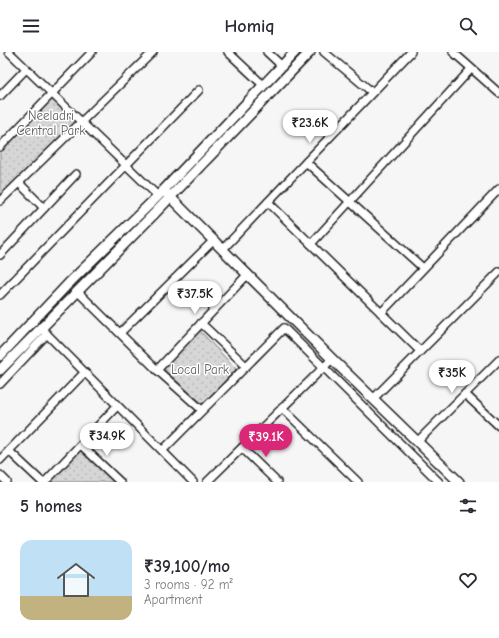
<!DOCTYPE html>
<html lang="en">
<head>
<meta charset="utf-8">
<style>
  :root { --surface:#fff; --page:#f7f7f7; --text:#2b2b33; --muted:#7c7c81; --line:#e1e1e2; --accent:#db2777 }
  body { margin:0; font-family:"Comic Neue",sans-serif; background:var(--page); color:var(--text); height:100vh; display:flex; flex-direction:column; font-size:15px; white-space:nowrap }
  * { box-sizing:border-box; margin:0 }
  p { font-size:13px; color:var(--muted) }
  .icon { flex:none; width:22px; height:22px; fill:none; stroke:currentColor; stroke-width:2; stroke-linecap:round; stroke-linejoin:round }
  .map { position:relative; height:430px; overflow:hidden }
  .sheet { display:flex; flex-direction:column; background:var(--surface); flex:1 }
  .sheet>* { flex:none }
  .price { position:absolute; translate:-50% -34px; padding:0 9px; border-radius:14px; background:#fff; color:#222; font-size:13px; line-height:26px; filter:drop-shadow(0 1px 2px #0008) }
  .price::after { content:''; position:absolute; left:50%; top:24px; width:12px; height:9px; margin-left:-6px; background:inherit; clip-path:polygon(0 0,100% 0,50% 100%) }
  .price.active { background:var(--accent); color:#fff }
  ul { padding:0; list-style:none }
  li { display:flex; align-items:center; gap:12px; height:100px; padding:0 20px }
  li+li { border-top:1px solid var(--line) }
  li span { display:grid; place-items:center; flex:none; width:112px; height:80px; border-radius:12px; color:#555 }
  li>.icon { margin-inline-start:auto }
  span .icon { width:48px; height:48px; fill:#fffc; stroke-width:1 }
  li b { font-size:17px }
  h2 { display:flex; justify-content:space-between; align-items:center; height:48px; padding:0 20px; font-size:17px }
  header { display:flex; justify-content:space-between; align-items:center; height:52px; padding:0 20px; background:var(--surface); font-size:18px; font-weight:600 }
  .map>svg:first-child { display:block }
  .park { fill:url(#park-dots); stroke:#797979 }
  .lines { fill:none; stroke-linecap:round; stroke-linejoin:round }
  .street-casing { stroke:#1c1c1c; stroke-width:10 }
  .secondary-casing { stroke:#1c1c1c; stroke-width:12 }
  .street { stroke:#fff; stroke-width:7 }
  .secondary { stroke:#fff; stroke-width:9 }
  .labels { text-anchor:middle; stroke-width:3; stroke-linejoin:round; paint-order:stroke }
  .park-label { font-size:13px; fill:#5d5d5d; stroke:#fff }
</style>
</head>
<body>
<header><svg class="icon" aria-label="menu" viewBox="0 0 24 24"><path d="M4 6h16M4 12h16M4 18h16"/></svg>Homiq<svg class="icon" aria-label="search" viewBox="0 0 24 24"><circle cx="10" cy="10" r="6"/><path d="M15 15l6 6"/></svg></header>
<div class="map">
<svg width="499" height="430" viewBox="0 0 499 430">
  <defs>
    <pattern id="park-dots" width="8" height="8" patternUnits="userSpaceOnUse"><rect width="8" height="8" fill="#d6d6d6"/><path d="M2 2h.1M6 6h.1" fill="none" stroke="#b7b7b7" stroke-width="1.8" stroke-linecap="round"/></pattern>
  </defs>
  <rect width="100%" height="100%" fill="#f6f6f6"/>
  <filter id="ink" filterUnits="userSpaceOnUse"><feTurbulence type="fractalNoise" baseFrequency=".025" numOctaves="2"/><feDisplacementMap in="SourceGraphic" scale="8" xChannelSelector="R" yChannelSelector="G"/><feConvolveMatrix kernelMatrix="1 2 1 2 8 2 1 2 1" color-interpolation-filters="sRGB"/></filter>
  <g filter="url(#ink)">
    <g class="park">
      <path d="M50,41l30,29 -80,79v-54z"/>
      <path d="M199,278l37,39 -33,35 -40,-35z"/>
      <path d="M81,393l39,37h-75z"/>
    </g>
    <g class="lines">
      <defs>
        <g id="street">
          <path d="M9,0l149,144"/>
          <path d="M228,0l35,33"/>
          <path d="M267,0l15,14"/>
          <path d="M324,0l48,40"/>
          <path d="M453,0l46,41"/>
          <path d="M0,44l26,-27"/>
          <path d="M0,95l92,-95"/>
          <path d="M306,110l117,106"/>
          <path d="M19,131l25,25"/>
          <path d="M0,149l153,-149"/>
          <path d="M268,150l152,149"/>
          <path d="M311,192l160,-175"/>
          <path d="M223,197l188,-197"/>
          <path d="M0,203l76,-81"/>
          <path d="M77,239l80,79 45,40"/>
          <path d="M0,243l199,-205"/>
          <path d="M381,261l118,-124"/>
          <path d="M201,271l45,43"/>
          <path d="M40,275l153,155"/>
          <path d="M120,281l94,-93"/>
          <path d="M157,318l91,-96"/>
          <path d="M0,332l47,-50"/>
          <path d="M465,342l34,32"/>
          <path d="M374,346l125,-126"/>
          <path d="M282,356l76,74"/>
          <path d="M418,389l81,-81"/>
          <path d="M81,393l39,37"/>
          <path d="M242,396l35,34"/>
          <path d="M163,398l121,-122 155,154"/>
          <path d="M9,399l33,31"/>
          <path d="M0,408l84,-87"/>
          <path d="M0,423l7,7"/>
          <path d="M45,430l72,-76"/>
          <path d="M207,430l125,-123"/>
        </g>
        <g id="secondary">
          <path d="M167,142l165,165 127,123"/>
          <path d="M0,304l69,-73 89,-87 137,-144"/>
          <path d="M0,318l153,-155 157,-163"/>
        </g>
      </defs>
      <use href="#street" class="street-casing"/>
      <use href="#secondary" class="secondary-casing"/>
      <use href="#street" class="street"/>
      <use href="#secondary" class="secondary"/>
    </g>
  </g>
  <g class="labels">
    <g class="park-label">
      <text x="51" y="68">Neeladri<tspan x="51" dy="15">Central Park</tspan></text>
      <text x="200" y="322">Local Park</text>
    </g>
  </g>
</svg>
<b class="price" style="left:310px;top:92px">₹23.6K</b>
<b class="price" style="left:195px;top:263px">₹37.5K</b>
<b class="price" style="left:452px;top:342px">₹35K</b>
<b class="price" style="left:107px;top:405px">₹34.9K</b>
<b class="price active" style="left:266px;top:406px">₹39.1K</b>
</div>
<section class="sheet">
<h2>5 homes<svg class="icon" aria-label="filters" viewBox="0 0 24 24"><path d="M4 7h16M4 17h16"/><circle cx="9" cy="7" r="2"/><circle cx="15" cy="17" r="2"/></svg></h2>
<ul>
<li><span style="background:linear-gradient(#bfe0f5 70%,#c2b280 0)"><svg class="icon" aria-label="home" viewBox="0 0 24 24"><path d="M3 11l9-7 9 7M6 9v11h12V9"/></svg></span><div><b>₹39,100/mo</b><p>3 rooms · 92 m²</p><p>Apartment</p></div><svg class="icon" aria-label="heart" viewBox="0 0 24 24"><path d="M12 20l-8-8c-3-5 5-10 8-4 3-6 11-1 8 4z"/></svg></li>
</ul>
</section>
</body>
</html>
